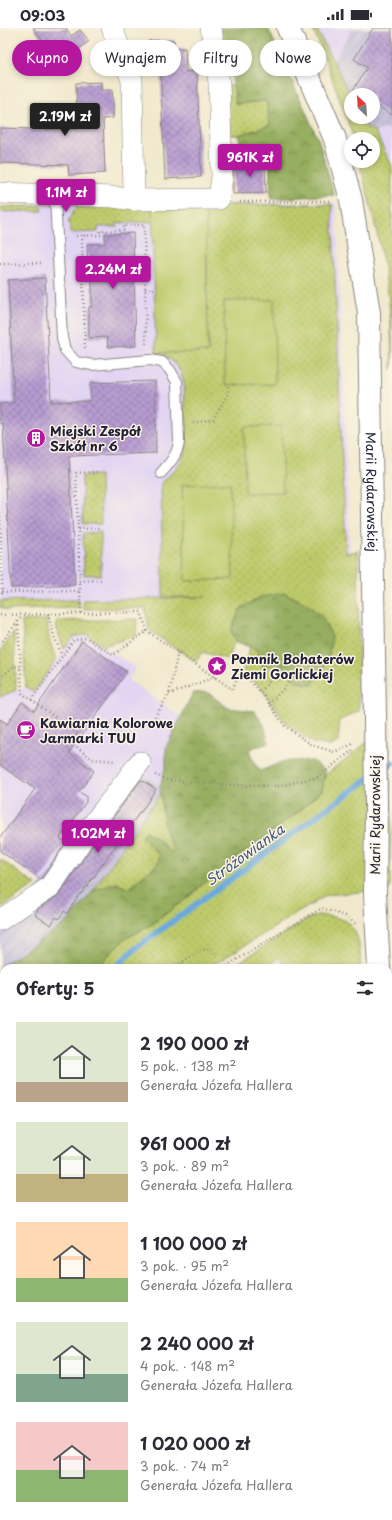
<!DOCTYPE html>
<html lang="pl">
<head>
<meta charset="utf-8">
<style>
  :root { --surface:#fff; --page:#f2f2f3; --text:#2b2b33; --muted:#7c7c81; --accent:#b5179e }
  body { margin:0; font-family:"Playpen Sans",sans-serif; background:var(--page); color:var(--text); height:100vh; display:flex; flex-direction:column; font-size:15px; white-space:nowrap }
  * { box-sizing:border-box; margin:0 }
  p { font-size:13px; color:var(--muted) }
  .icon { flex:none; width:22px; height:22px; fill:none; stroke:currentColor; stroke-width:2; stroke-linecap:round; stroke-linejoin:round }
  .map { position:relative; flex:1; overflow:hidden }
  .details { position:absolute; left:0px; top:936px; width:392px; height:556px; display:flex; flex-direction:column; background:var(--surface); border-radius:12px 12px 0 0; box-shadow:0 2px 6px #0003 }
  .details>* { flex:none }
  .banner { position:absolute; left:12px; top:12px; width:368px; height:36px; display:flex; gap:8px }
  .needle { width:26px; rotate:335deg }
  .tools { position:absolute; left:344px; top:60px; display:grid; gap:8px }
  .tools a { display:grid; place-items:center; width:36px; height:36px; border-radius:50%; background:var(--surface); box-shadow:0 2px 6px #0003; font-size:20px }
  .price { position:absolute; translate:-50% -34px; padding:0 9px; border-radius:4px; background:var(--accent); color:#fff; font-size:13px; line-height:26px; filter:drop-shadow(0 1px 2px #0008) }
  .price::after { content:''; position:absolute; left:50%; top:24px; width:12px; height:9px; margin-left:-6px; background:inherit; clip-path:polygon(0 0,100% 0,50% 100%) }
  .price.on { background:#222; color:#fff }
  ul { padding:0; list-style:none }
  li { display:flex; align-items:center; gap:12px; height:100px; padding:0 16px }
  li span { display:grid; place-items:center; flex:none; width:112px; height:80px; border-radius:0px; color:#555 }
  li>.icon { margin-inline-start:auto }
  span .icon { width:48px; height:48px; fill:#fffc; stroke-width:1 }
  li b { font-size:17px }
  h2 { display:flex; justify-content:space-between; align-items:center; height:48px; padding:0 16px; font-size:17px }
  .pill { padding:0 14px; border-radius:18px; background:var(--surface); box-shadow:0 2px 6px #0003; font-size:14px; line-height:36px }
  .pill.on { background:var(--accent); color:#fff }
  .status { display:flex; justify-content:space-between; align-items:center; height:28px; padding:0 20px; background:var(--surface); direction:ltr }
  .status svg { height:11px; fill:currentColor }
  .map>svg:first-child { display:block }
  .built { fill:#e2d4f3 }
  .industrial { fill:url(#industrial-furrows) }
  .grass { fill:url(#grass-dots); stroke:#707653 }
  .forest { fill:url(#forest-crowns); stroke:#5c684d }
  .park { fill:#bdca6b; stroke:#707653 }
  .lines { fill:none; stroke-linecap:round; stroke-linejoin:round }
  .stream { stroke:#6aa9dd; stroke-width:6 }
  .building { fill:url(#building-cross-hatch) }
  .lane-casing { stroke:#8a8684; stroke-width:12 }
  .street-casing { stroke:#8a8684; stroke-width:22 }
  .secondary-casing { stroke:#8a8684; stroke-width:24 }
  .path { stroke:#8a8684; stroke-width:2.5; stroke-dasharray:1 3; stroke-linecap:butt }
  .lane { stroke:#fff; stroke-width:10 }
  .street { stroke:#fff; stroke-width:21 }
  .secondary { stroke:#fff; stroke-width:22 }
  .secondary-bridge-casing { stroke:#8a8684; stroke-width:24; stroke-linecap:butt }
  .secondary-bridge { stroke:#fff; stroke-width:22 }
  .labels { text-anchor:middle; stroke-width:3; stroke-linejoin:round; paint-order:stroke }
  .poi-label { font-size:13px; font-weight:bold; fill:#22223b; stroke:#fcf5e5; text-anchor:start }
  .street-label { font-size:13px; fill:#22223b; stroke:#fcf5e5 }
  .water-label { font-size:14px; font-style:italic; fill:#3f587c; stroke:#fcf5e5 }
</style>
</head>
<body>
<div class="status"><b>09:03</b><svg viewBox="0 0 49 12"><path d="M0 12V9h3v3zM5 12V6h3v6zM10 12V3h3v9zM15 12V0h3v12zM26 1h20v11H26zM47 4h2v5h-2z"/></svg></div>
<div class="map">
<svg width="392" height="1492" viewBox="0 0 392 1492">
  <defs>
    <pattern id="industrial-furrows" width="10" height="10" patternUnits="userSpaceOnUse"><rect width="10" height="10" fill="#c5c0da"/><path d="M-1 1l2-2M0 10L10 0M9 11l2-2" fill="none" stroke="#a9a5bc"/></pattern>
    <pattern id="grass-dots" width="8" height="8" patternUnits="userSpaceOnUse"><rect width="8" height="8" fill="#bdca6b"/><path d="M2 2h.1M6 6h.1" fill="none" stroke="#a2ad5e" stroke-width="1.8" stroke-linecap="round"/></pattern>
    <pattern id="forest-crowns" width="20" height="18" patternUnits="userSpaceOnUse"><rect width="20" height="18" fill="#96ae5f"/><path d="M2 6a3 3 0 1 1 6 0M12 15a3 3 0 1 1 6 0" fill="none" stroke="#7a8d50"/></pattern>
    <pattern id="building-cross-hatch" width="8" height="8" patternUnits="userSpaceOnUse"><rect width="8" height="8" fill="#b79cd1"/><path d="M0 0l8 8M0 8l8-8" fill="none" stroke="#947fab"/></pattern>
  </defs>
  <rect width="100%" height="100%" fill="#fcf5e5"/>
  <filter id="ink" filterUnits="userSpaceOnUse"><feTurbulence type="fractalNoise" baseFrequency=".025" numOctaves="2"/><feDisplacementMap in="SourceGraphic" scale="8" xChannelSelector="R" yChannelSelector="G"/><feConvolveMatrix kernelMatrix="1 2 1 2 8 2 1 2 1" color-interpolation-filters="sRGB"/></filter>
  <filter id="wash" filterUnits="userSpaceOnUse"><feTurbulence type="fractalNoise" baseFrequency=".012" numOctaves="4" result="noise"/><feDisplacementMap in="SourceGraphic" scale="16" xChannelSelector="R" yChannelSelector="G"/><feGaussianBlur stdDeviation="0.9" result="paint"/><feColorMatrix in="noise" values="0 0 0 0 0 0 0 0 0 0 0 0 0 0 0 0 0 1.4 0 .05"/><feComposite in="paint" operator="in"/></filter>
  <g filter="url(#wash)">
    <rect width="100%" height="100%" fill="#f1e9cd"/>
    <g class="built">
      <path d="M316,0h37l-20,33z"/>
      <path d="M392,100v38l-17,-35z"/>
      <path d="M64,175h272l14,351 -116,45 -234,4v-396z"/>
      <path d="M87,607l49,33 -8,12 53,37 -15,30v17l-6,22 -19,-12 -86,119 -55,-39v-157l26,-10 8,5 40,-56z"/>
      <path d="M4,1086v273h-4v-270z"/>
      <path d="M4,1474v14h61l1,4h-66v-15z"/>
      <path d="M388,1475h4v17h-259v-4h255z"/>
    </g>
    <g class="industrial">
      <path d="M353,0h39v100l-17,3 -7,-2 -6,-12h11v-22l-22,1 -18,-35z"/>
      <path d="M141,746l19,12 1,6 -68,99 -24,30 -69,46v-38z"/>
    </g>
    <g class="grass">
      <path d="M312,0h4l35,68v21h11l6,12 7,2 17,35v204c0,-27 -1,-56 -5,-83 -6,-42 -17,-85 -28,-126h14v-22h-19l-32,-89z"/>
      <path d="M223,57l11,1 2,18 30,-3 5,24 -32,10h-15z"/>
      <path d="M332,176l14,349 12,-2 1,160 -19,9 -2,22 -8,4 -18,-3 -26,-20 -28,-39 -15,-13 7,-24 -15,-6 -8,18 -25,-7 -6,10 -47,-32 -4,-22 -62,1v-9l123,-3h-43l-2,-114c12,-11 23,-21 25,-38l-2,-59c-1,-11 -6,-22 -16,-28 -4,-2 -9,-3 -12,-5l52,-1 -2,-147z"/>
      <path d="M40,178l3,5 -43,1v-5z"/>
      <path d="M77,178h75l1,16 -36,1v4h-19v5l-28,1 -1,-12h-1z"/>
      <path d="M100,447l1,49h-18l-1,-48z"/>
      <path d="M101,504v43h-17l-1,-42z"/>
      <path d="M79,572v8l-73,2 -6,-3v-6z"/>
      <path d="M137,591l-1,17 -33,10 -16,-11 -13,1 -10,13 -7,-19 -1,-9z"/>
      <path d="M47,592l2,18 7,22 -22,32 -8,-5 -4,-66z"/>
      <path d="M14,604l2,58 -16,7v-45z"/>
      <path d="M387,706l5,78 -2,77 -63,6 -119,73h-113l30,-29 27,-15 35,-26 41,-36 20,-12 50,-38 24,-22 3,-15 45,-35z"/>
      <path d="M161,764l1,20 5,24 7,14 -4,2 -12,-13 -17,-2 19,19 -2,7 -29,26 -13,-6 -23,8z"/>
      <path d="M0,831l36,26 -36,23z"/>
      <path d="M319,887c10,1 23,2 30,9 11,9 12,31 11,44h-72l-9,-10 -13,10h-36l77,-49z"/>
      <path d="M4,1018v68l-4,3v-67z"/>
      <rect x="388" y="1049" width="4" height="64"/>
      <path d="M388,1144l4,2v59l-4,-5z"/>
    </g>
    <g class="forest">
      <path d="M219,0h49l51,113 15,54 -63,4 -2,-47 -28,3 -2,-20 31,-10 -4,-24 -30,3 -4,-28 -4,-11z"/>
      <path d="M285,565l22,11 15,13 10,20 -4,23 -16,25 -15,-3 -11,-13 -9,-6 -13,4 -8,-6 2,-11 -23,-9 -4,-10 9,-22 21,-12z"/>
      <path d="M207,664l21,16 26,3 10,14 5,18 -20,6 4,12 7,10 25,-10h28l12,10 -3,19 -24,22 -50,38 -20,12 -41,36 -35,26 -27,15 -30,29h-91v78l-4,4v-83l69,-46 24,-30 23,-8 13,6 29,-26 2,-7 -19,-19 4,-6 13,8 12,13 4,-2 -7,-14 -3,-10 -4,-40 6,-22v-17l27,-54z"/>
      <path d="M392,1205v76h-4v-73z"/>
      <path d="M65,1488h68v4h-67z"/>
    </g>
    <g class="park">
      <path d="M206,177l2,147 -52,1 -4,-147z"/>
      <path d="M274,272l1,84 -50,1 -1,-84z"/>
      <path d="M281,398l2,66 -38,1 -1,-66z"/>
      <path d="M230,455l3,96 -48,2 -3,-96z"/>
    </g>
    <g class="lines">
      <g class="stream">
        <path d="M380,743l12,-8"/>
        <path d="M114,940l22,-20 196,-143 39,-28"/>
        <path d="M0,1039l4,-3"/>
      </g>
    </g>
    <g id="blocks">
      <g class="building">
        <path d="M33,0h33l5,8 9,-6 9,11 -28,23z"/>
        <path d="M373,0h19v87l-19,-12v-8h-23l17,-27 -13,-9z"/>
        <path d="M174,12v9l11,-1 1,24 11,-1 4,106 -36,2 -5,-115h-11l-1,-23z"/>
        <path d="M101,54v8h11l1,14v14l-10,1 2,54 -36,2 -1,-10 -68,-2v-35l67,2v-1h10l-1,-46z"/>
        <path d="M265,134l1,31 -33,1 1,-31z"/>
        <path d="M133,205l3,113 -28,1 -1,-10 -18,1v-31h3v-34l-4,1 -1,-30h18v-10z"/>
        <path d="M45,250l6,124 40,-1 -1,-18 65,-2 1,72 -87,3 6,129 -64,3 -8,-165 -3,1v-20l14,-1 -6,-123z"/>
        <path d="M82,613l45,31 -58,81 25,18 -15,21 7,4v6l-26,36 6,4 -25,37 -41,-28v-13l35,-49 -35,-24v-46l7,5 15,-22 12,9z"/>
        <path d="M141,752l15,9 -15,23h-1l-11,15 -26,37h-1l-9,15 -1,-1 -5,9 -1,-1 -5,8 -1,-1 -13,20 -3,-2 -5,8 -3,-2 -5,8 -16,-10 3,-6 22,-15 37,-55 1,1 4,-8 2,1 9,-15z"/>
      </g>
    </g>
  </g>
  <g filter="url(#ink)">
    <use href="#blocks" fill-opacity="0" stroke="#8a8684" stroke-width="1"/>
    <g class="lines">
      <defs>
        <path id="lane" d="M55,168l7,142 3,12 11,12 16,3 58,-5 12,2 8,8 7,12 2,61c-2,12 -9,20 -18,30"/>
        <g id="street">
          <path d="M112,0l20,52 2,120"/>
          <path d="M0,165l113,4 21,3 85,-1 3,-23 -3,-93 -8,-55"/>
          <path d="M0,892l50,-33 40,-59 50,-66"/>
        </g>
        <g id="secondary">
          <path id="s1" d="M288,0l47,111 16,61 18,113 6,405"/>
          <path d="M376,780l-1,86 4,74"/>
          <path d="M388,992l4,15"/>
          <path d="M388,1035h4"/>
          <path d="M388,1128h4"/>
          <path d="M0,1388l4,-3"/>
        </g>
      </defs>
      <use href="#lane" class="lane-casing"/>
      <use href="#street" class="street-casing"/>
      <use href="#secondary" class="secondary-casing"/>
      <g class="path">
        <path d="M240,174l91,-1"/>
        <path d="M82,207l3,113"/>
        <path d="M72,208l29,-1 -1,-4 24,-1v-5h20l2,120"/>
        <path d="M0,236l44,-1"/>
        <path d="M145,261h9"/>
        <path d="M193,395l20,-4 15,-25v-9"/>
        <path d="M0,484l2,80 79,-1"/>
        <path d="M78,501l23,-1"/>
        <path d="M80,553l21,-1"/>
        <path d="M81,585l-5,-140 23,-1"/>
        <path d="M48,586l6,22 8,20"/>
        <path d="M0,587l141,-3 6,19 85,58 9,-17 20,20 24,34 27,19 22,7 21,-9"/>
        <path d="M18,593l4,72 56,41 -7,9 21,16 23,2"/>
        <path d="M0,616l22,-28"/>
        <path d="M0,650l14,-12 6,2"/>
        <path d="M261,664l20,-26"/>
        <path d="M169,666l46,-17"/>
        <path d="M31,672l43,-60 13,-2 26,17 34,-24"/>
        <path d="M269,676l15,-16 10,-13"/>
        <path d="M155,689l14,-23 9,-42"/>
        <path d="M155,747l12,5 67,5 45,1 39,-9 36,-28"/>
        <path d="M173,940l30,-19 8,1 7,9"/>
        <path d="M223,940l99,-60 23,8 11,8"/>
        <path d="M0,1065l4,-3"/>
        <path d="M388,1285h4"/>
        <path d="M388,1395h4"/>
      </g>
      <use href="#lane" class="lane"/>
      <use href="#street" class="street"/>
      <use href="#secondary" class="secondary"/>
      <defs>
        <path id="secondary-bridge" d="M375,690l1,90"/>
      </defs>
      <use href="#secondary-bridge" class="secondary-bridge-casing"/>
      <use href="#secondary-bridge" class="secondary-bridge"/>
    </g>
  </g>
  <defs>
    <symbol id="building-disc" viewBox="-11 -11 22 22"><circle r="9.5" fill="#b5179e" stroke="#fcf5e5"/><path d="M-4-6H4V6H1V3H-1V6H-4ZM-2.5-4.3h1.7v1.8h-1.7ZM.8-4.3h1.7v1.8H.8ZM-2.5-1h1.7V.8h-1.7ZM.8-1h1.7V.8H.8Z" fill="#fff"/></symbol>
    <symbol id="sight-disc" viewBox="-11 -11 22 22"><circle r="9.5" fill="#b5179e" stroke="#fcf5e5"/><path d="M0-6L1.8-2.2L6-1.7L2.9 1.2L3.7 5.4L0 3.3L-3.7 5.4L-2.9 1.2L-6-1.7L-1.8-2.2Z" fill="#fff"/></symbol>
    <symbol id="cafe-disc" viewBox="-11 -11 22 22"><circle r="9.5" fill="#b5179e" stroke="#fcf5e5"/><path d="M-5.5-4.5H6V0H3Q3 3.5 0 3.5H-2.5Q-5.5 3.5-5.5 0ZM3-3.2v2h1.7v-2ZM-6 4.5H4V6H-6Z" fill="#fff"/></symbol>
  </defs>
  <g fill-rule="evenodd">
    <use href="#building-disc" x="25" y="399" width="22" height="22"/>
    <use href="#sight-disc" x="206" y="627" width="22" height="22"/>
    <use href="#cafe-disc" x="15" y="691" width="22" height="22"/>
  </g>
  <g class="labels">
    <g class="poi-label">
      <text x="50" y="408">Miejski Zespół<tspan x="50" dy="15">Szkół nr 6</tspan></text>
      <text x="231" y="636">Pomnik Bohaterów<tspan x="231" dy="15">Ziemi Gorlickiej</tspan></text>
      <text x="40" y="700">Kawiarnia Kolorowe<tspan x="40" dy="15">Jarmarki TUU</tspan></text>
    </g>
    <g class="street-label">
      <text dy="5" stroke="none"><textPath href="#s1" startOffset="477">Marii Rydarowskiej</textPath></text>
      <text transform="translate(375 787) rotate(-90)" y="5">Marii Rydarowskiej</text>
    </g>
    <g class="water-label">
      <text transform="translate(245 827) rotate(-36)" y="5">Stróżowianka</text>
    </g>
  </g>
</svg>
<div class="tools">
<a><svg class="needle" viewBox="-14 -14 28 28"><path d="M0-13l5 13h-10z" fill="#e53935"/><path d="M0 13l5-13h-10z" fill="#7c7c81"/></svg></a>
<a><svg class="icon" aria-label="locate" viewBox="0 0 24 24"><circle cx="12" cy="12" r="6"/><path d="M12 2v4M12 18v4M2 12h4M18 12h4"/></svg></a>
</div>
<b class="price on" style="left:65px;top:109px">2.19M zł</b>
<b class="price" style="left:250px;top:150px">961K zł</b>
<b class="price" style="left:66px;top:185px">1.1M zł</b>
<b class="price" style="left:113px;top:262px">2.24M zł</b>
<b class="price" style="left:98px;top:826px">1.02M zł</b>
<div class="banner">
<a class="pill on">Kupno</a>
<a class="pill">Wynajem</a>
<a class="pill">Filtry</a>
<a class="pill">Nowe</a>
</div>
<section class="details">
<h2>Oferty: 5<svg class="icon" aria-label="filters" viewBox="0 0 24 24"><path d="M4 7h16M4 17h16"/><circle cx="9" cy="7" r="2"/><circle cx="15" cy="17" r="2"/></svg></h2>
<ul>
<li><span style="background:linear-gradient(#dfe7d0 75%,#b9a48a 0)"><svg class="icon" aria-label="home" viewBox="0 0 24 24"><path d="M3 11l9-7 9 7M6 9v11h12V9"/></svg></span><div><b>2 190 000 zł</b><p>5 pok. · 138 m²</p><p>Generała Józefa Hallera</p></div></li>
<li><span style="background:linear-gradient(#dfe7d0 65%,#c2b280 0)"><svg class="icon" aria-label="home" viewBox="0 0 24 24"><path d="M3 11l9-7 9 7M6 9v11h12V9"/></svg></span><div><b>961 000 zł</b><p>3 pok. · 89 m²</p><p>Generała Józefa Hallera</p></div></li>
<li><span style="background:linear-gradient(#ffd9b3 70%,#8fb573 0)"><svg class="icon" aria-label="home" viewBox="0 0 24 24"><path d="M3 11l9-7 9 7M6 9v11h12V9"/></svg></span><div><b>1 100 000 zł</b><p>3 pok. · 95 m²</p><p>Generała Józefa Hallera</p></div></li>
<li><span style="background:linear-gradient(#dfe7d0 65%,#7fa58c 0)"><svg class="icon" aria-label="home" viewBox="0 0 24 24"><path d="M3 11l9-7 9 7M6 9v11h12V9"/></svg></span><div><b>2 240 000 zł</b><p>4 pok. · 148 m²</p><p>Generała Józefa Hallera</p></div></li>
<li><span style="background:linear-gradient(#f6c9c9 60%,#8fb573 0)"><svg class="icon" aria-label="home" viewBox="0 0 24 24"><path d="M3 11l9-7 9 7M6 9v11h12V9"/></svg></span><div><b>1 020 000 zł</b><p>3 pok. · 74 m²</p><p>Generała Józefa Hallera</p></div></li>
</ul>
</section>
</div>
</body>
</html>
